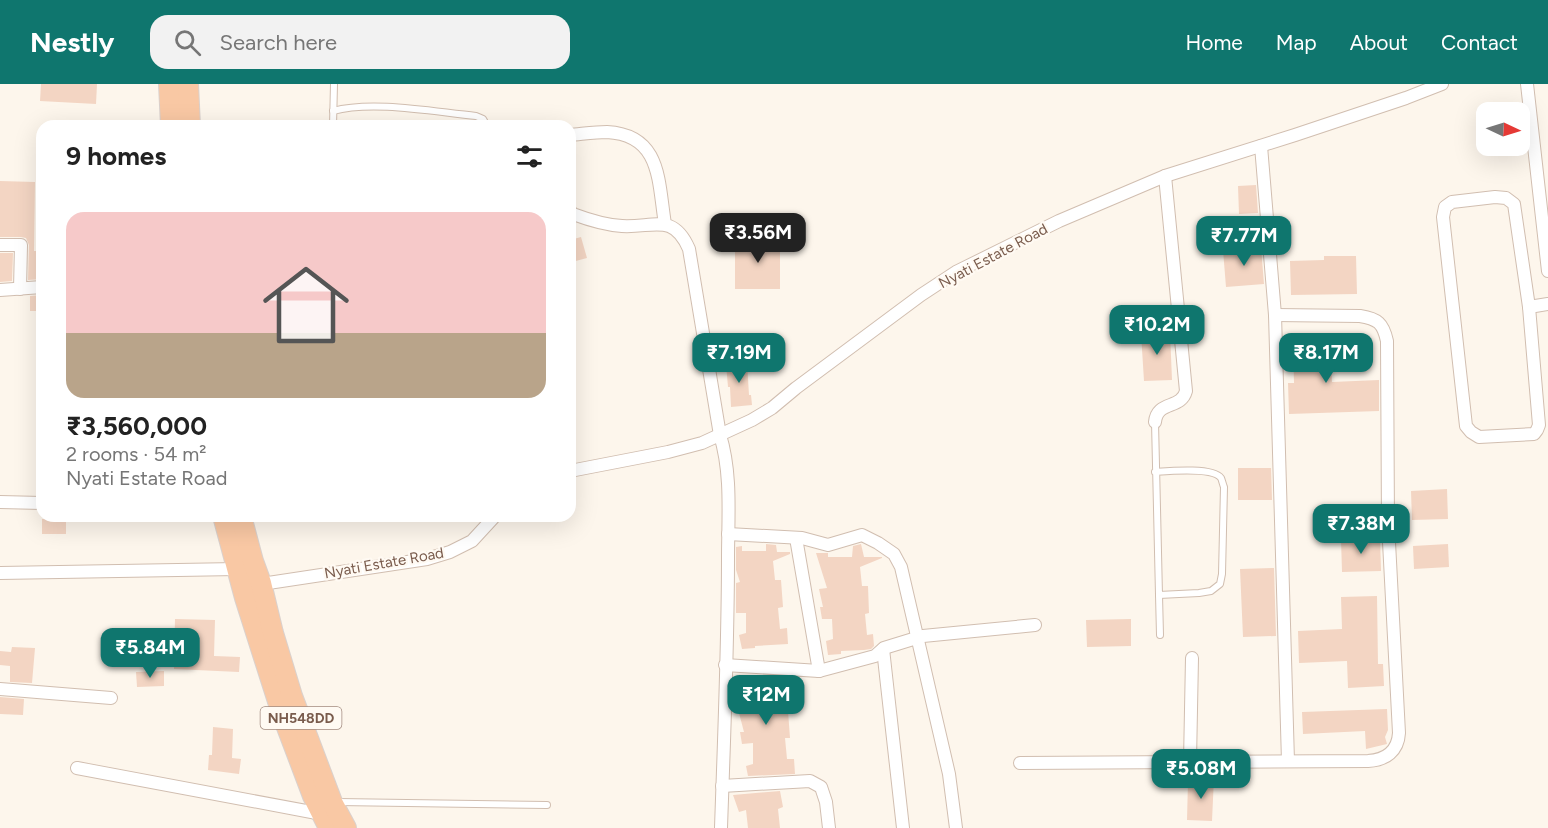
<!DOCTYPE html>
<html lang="en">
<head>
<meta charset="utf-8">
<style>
  :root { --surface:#fff; --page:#f2f2f2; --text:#222; --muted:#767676; --accent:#0f766e }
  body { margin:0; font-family:Figtree,sans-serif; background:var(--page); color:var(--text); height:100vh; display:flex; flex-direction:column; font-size:22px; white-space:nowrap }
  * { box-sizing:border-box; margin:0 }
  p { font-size:20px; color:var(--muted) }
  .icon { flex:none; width:33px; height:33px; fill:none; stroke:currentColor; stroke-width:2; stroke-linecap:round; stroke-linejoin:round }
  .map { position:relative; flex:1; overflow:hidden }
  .drawer { position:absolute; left:36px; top:36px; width:540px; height:402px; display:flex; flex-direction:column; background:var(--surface); border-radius:18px; box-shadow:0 6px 24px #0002 }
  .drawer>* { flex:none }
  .needle { width:39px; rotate:94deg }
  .tools { position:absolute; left:1476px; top:18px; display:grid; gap:12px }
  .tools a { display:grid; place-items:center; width:54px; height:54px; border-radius:12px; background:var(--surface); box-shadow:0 6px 24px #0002; font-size:30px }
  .price { position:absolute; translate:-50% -51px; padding:0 14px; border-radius:12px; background:var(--accent); color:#fff; font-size:20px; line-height:39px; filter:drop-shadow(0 2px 3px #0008) }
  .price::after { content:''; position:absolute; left:50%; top:36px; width:18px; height:14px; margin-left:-9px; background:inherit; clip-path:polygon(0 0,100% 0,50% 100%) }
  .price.on { background:#222; color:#fff }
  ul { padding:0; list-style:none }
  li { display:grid; align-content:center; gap:12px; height:318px; padding:0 30px }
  li span { display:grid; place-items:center; height:186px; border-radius:18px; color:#555 }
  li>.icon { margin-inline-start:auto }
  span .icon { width:108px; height:108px; fill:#fffc; stroke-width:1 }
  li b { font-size:26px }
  h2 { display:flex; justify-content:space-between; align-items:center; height:72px; padding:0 30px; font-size:26px }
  header { display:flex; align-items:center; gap:36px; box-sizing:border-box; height:84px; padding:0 30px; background:var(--accent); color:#fff }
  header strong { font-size:28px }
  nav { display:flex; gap:33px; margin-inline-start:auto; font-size:21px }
  .search { width:420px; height:54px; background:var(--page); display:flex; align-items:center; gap:15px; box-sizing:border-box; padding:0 21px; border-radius:18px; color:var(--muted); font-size:22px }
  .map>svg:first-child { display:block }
  .building { fill:#f3d5c3 }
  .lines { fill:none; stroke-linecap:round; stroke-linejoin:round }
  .service-casing { stroke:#d1beb0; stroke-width:8 }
  .minor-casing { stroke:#d1beb0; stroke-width:14 }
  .trunk-casing { stroke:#dad1cd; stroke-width:22 }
  .service { stroke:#fff; stroke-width:6 }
  .minor { stroke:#fff; stroke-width:12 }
  .trunk { stroke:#f9c8a4; stroke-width:20 }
  .labels { text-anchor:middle; stroke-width:4.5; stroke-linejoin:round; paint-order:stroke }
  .shield { fill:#fffaf3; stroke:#a28b7f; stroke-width:1.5 }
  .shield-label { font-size:14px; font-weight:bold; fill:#7a5c4d }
  .street-label { font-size:15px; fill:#7a5c4d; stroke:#fffaf3 }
</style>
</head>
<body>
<header>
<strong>Nestly</strong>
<div class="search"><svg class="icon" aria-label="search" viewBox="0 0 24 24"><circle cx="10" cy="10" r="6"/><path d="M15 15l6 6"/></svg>Search here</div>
<nav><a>Home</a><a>Map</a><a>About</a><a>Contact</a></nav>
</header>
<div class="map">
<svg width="1548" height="744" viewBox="0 0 1548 744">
  <rect width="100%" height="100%" fill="#fdf6ec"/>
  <g class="building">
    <path d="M41,0h56l-1,20 -56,-3z"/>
    <path d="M0,97l35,1 -1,69h8v28l-14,1 1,-35 -3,-7 -5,-1h-21z"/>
    <path d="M1256,101l2,28 -19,1 -1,-28z"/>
    <path d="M581,153l6,21 -15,4 -2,-8v-14z"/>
    <path d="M780,154v51h-45v-50z"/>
    <path d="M1261,163l3,37 -38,3 -3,-37z"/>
    <path d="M0,169h13l-1,28 -12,1z"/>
    <path d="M1324,172h32l1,38 -66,1 -1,-34 34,-1z"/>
    <path d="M42,211v16h-12v-15z"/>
    <path d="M1170,248l2,48 -28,1 -3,-48z"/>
    <path d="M1330,256l2,42 47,-2v31l-90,3 -1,-31h6l-1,-41z"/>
    <path d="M747,278l2,33h2l1,10 -21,2 -1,-20h-2l-2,-23z"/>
    <path d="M1238,384h33l1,32h-34z"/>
    <path d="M1447,405l1,30 -36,1 -1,-29z"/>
    <rect x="42" y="435" width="24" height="15"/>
    <path d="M1380,454l1,33 -39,1 -1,-32z"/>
    <path d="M766,460l10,1 1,7h13v2l-17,7 2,19h6l2,27 -5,1 2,21 7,-1 1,16 -33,2v2l-13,1 -3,-14 7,-2v-20h-10v-30l4,-1 -4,-12v-23l6,-1v5h24z"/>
    <path d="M861,460l3,13h18v1l-22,9 2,19h6l1,27 -4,1 2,21 6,-1 1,12 -3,3 -7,1 -23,1v3l-13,1 -2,-14 7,-2 -1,-20h-10l-2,-12h3l-4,-18 8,-1 -11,-35h12v4h24l1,-11z"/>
    <path d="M1448,460l1,23 -35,2 -1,-23z"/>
    <path d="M1274,484l2,68 -33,1 -3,-68z"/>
    <path d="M1377,512l1,68h5l1,22 -36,2 -1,-27 -48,2 -1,-32 44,-2 -1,-32z"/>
    <path d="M175,535l40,1 -1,36 26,1 -1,15 -65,-3z"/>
    <path d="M1131,535v27l-44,1 -1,-27z"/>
    <path d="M12,563l23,1 -3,35 -22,-1v-16l-10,-1v-14l11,1z"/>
    <path d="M164,587v15l-27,1 -1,-15z"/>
    <path d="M749,592v6h24v-6l10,1 1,5h18l-22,9 2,19 6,1 2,27h-5l2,21h7l1,15 -47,2 -2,-10 7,-2v-21l-11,1 -2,-12h4l-5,-19h8l-11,-35z"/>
    <path d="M0,613l24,2 -1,16 -23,-1z"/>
    <path d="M1387,625l1,21 -3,7 2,7 -21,5 -1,-18 -62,3 -1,-22z"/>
    <path d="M213,643l20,2 -1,29 9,1 -2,15 -31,-4 1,-15h3z"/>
    <path d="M1200,693h14l-2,44 -25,-1 1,-39h12z"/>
    <path d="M780,707l3,16 -5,2 2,19h-32l-2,-18 -7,2 -6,-17z"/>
  </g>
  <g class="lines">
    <defs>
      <g id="service">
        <path d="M333,27c40,-11 101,1 143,5l7,3 4,7"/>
        <path d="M333,42l1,-42"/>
        <path d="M1155,338l4,173 40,-2 12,-2 9,-7 2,-10 2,-87c-1,-2 -2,-7 -3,-9 -8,-11 -52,-7 -66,-6"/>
        <path d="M1159,511l1,40"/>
        <path d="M338,718l209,3"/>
      </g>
      <g id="minor">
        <path d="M1527,0l21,187"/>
        <path d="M570,51c12,-1 25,-3 37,-3 55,3 51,50 58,92"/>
        <path d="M1261,62l14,169 13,446"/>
        <path d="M1495,113l11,1 8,6 15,103 10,118 -2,5 -3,4 -55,3 -8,-5 -5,-6 -23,-209 2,-10 7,-5z"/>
        <path d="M570,127l3,3c16,6 31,11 49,12 31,2 51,-14 67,23l31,186c12,39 8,82 8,123 0,90 -4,180 -7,270"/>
        <path d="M0,161h21l-1,44"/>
        <path d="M0,206l42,-3"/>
        <path d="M1529,223l19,-3"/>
        <path d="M1155,338c2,-22 26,-12 31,-31l-21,-215"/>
        <path d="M570,387l98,-19 34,-9 50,-23 20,-12 24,-20 125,-93 35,-23 103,-51 106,-45 130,-41 111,-37 36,-14"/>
        <path d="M0,418l42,1"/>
        <path d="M728,450l74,4 26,7 34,-10 16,8 16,11 7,13 48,207 7,54"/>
        <path d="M796,454l23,133"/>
        <path d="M0,489l237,-4"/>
        <path d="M255,501l172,-26 23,-7 22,-11 23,-25"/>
        <path d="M883,565l20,179"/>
        <path d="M725,581l94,6 56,-15 9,-8 39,-12 112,-11"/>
        <path d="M0,605l111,9"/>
        <path d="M1190,677l2,-103"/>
        <path d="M1020,679l348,-2c18,-1 30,-10 31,-28l-11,-210 -1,-182c-4,-18 -9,-22 -27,-25l-85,-1"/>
        <path d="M77,684l245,46"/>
        <path d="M722,702l88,-5 11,6 5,15 3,26"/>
      </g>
      <g id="trunk">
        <path d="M169,0l2,42"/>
        <path d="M188,0l2,42"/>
        <path d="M223,432l22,82 37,116 31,82 16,32"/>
        <path d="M241,432l12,45 8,22 12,50 19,63 40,106 14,26"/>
      </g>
    </defs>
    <use href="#service" class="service-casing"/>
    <use href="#minor" class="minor-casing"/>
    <use href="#trunk" class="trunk-casing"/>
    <use href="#service" class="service"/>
    <use href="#minor" class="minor"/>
    <use href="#trunk" class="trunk"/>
  </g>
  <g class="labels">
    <rect class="shield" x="260.5" y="623" width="81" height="22" rx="4.5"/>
    <g class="shield-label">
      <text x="301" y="639">NH548DD</text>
    </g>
    <g class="street-label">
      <text transform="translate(993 172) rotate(-28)" y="5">Nyati Estate Road</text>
      <text transform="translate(384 479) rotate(-10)" y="5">Nyati Estate Road</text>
    </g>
  </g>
</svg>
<div class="tools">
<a><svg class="needle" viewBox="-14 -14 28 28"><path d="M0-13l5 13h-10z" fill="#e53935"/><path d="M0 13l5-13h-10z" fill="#767676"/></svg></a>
</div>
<b class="price on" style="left:758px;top:180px">₹3.56M</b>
<b class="price" style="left:1244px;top:183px">₹7.77M</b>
<b class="price" style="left:1157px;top:272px">₹10.2M</b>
<b class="price" style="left:739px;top:300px">₹7.19M</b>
<b class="price" style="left:1326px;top:300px">₹8.17M</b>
<b class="price" style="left:1361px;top:471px">₹7.38M</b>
<b class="price" style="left:150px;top:595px">₹5.84M</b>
<b class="price" style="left:766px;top:642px">₹12M</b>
<b class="price" style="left:1201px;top:716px">₹5.08M</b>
<section class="drawer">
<h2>9 homes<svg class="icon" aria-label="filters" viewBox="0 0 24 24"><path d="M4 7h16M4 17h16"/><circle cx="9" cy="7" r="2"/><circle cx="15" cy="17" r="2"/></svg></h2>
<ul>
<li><span style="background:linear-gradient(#f6c9c9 65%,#b9a48a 0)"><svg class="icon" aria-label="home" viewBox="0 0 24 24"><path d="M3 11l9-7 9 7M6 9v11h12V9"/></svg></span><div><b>₹3,560,000</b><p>2 rooms · 54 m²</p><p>Nyati Estate Road</p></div></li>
</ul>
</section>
</div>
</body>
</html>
